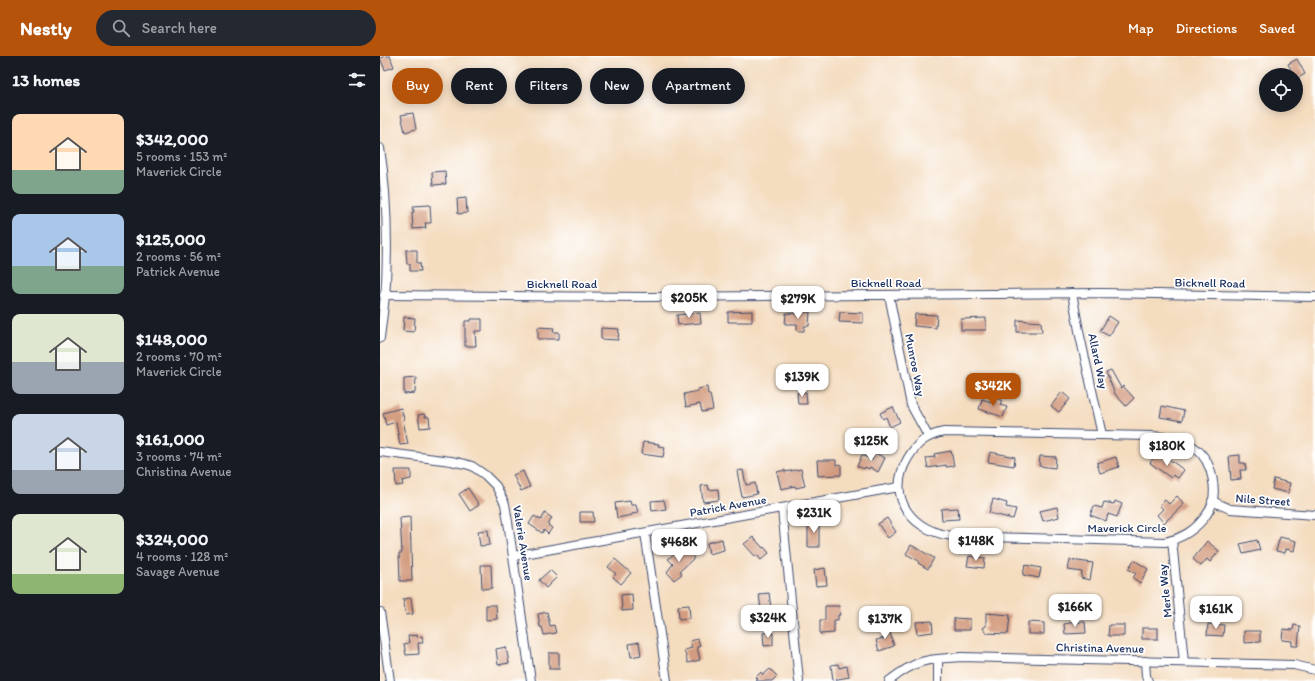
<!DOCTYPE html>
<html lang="en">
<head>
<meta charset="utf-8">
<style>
  :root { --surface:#171b24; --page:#242831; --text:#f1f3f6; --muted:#9ea1a6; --accent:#b45309 }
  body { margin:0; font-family:Itim,sans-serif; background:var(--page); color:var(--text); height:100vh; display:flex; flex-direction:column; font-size:15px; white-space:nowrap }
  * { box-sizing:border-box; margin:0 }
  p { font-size:13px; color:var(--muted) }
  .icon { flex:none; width:22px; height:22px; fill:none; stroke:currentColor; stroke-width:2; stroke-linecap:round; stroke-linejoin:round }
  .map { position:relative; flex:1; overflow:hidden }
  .side { display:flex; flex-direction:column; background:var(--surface); width:380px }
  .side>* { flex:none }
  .guide { position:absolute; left:12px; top:12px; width:380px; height:36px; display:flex; gap:8px }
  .tools { position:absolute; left:879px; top:12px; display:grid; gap:8px }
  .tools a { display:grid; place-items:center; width:44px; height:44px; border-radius:50%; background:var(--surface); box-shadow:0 2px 10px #0003; font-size:20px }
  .price { position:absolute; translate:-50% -34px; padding:0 9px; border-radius:8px; background:#fff; color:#222; font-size:13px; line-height:26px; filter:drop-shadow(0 1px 2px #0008) }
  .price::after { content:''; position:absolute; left:50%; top:24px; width:12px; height:9px; margin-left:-6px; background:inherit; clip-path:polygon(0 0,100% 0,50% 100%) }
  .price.active { background:var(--accent); color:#fff }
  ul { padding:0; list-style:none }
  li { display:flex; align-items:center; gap:12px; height:100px; padding:0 12px }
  li span { display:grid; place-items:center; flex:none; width:112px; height:80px; border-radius:8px; color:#555 }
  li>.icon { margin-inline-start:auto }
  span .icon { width:48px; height:48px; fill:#fffc; stroke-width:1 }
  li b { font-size:17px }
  h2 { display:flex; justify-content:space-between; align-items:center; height:48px; padding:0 12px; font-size:17px }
  .chip { padding:0 14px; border-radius:18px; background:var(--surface); box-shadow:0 2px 10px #0003; font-size:14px; line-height:36px }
  .chip.active { background:var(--accent); color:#fff }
  header { display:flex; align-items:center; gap:24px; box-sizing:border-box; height:56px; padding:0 20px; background:var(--accent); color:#fff }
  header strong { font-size:19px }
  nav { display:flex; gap:22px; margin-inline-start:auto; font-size:14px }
  .search { width:280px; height:36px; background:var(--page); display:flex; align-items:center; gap:10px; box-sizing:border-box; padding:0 14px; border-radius:22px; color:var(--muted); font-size:15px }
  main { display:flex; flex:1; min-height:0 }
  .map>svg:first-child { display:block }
  .building { fill:#d39b7f }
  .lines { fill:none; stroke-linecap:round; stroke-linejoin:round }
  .minor-casing { stroke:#3c496d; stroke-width:10 }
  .minor { stroke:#fff; stroke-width:8 }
  .labels { text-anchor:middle; stroke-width:3.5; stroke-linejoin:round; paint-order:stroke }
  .street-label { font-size:12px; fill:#1b2f5e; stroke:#fff }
</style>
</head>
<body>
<header>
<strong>Nestly</strong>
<div class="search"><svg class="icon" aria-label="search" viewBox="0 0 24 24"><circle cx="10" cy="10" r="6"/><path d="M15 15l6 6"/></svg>Search here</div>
<nav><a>Map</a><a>Directions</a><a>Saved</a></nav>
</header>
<main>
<section class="side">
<h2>13 homes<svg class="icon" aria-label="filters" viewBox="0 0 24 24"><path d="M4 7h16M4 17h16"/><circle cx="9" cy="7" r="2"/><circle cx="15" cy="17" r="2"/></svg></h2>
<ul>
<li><span style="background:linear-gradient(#ffd9b3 70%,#7fa58c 0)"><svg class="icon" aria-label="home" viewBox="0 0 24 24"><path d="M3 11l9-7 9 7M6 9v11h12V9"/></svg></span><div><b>$342,000</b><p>5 rooms · 153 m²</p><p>Maverick Circle</p></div></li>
<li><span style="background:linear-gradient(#a9c7e8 65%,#7fa58c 0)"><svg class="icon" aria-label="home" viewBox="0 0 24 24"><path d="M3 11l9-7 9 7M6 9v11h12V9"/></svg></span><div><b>$125,000</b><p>2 rooms · 56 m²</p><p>Patrick Avenue</p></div></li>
<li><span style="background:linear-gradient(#dfe7d0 60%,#9aa5b1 0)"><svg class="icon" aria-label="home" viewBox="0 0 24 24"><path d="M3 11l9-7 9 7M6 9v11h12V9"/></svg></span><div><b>$148,000</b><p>2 rooms · 70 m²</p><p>Maverick Circle</p></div></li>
<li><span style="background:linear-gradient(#c9d6e8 70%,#9aa5b1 0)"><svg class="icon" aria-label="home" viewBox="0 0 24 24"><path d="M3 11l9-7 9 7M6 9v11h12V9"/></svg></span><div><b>$161,000</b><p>3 rooms · 74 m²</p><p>Christina Avenue</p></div></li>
<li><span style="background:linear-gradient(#dfe7d0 75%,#8fb573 0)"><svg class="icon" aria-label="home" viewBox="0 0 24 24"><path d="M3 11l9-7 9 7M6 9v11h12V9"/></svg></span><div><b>$324,000</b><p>4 rooms · 128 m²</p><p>Savage Avenue</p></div></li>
</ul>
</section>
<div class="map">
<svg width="935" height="625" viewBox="0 0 935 625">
  <rect width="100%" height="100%" fill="#fff"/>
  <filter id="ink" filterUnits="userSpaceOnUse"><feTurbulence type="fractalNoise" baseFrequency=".025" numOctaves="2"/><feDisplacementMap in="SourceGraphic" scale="8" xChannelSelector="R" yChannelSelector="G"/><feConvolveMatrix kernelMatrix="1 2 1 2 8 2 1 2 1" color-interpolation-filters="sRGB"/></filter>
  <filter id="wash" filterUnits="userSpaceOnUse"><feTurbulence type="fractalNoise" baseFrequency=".012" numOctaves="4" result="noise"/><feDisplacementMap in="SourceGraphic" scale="16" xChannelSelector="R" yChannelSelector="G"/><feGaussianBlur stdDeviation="0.9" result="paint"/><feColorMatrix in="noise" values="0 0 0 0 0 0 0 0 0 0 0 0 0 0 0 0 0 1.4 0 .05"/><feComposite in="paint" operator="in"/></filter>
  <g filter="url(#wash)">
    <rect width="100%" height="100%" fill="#f4dcbf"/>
    <g id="blocks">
      <g class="building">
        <path d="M6,0h4l4,11 -9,3 -5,-12z"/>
        <path d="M917,3l8,15 -9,5v-4h-2l-6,-11z"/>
        <path d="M33,57l3,16 -11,3 -4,-17z"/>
        <path d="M65,115l1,13 -13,1 -1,-13z"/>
        <path d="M86,142l1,15 -9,1 -1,-15z"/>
        <path d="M50,149l1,18h-6l1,5 -13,1 -1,-17h2l-1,-6z"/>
        <path d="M26,194h11v13h3l1,8h-11v-7h-3z"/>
        <path d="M372,255v11h-24v-10z"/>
        <path d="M422,256h8l-1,14h-5v5h-7v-7h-12l1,-11 16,1z"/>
        <path d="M460,256l23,1v10l-24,-1z"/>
        <path d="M320,257l1,10 -23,2 -1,-10z"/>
        <path d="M535,258l22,1 -1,13 -22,-2z"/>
        <path d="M729,260l9,6 -9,14 -9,-5z"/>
        <path d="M24,261l11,1 -1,14 -11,-1z"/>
        <path d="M606,262v12h-25v-11z"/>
        <path d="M91,263h11v12h-7l1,15h-11v-25h6z"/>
        <path d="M637,264l24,2 1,10h-25z"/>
        <path d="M158,271l16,1 -1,4h6v7h-21z"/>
        <path d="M221,272l18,1 -1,11 -17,-1z"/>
        <path d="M731,314l10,18 2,-2 11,12 -8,8 -11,-12 -9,-22z"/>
        <path d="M36,321l-1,16 -11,1v-16z"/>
        <path d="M327,331l1,7h2l3,16 -11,2 -2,-8 -14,3 -2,-13 14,-3v-2z"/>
        <path d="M426,336l1,12h-9l-1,-11z"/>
        <path d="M682,336l8,7 -11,13 -8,-6z"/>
        <path d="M615,342l7,2 -2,5 7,2 -4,10 -24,-8 3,-10 12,4z"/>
        <path d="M782,350l22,5 -2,10 -22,-4z"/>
        <path d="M513,351l7,15 -10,5 -4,-10 -3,2 -3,-6z"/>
        <path d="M21,352l3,11 -1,1 5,24 -8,1 -4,-23 -10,3 -3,-12z"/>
        <path d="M44,358l1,3h4l1,10 -10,1 -2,-13z"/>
        <path d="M263,386l16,2 -1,2 7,1 -2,10 -22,-3z"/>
        <path d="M571,395l3,15 -8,1v-2l-18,3 -2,-10 9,-1 -1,-3z"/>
        <path d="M610,396l25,5 -1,9 -26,-4z"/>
        <path d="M495,397l10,5 -7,14 -8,-5 -1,2 -4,-2 -1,2 -7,-3 5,-11 10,5z"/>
        <path d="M776,398l8,6 2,-3 18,13 -6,8 -5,-3 -2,3 -21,-15z"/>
        <path d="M860,399v8h5l1,7h-6l1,9 -10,1 -2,-24z"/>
        <path d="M660,400l16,1 -1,11 -16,-2z"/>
        <path d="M736,401l3,10 -19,6 -3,-10z"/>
        <path d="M437,404h19v5l5,-1v11l-23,1z"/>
        <path d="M421,413l4,17 -9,2 -1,-2 -14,3 -4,-17 8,-2v2z"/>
        <path d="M15,414h16v9l-9,2 1,4 -7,1z"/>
        <path d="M363,414l3,15 9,-2 2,11 -15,3 -5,-26z"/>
        <path d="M143,415l7,16 -9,4 -8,-16z"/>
        <path d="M894,423l16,4 -2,10 -16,-4z"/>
        <path d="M328,429l1,5 9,-1 1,11 -16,2 -2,-16z"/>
        <path d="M88,432l11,17 -9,6 -11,-17z"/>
        <path d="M797,440l7,8 -20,19 -7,-8 6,-6 -4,-4 6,-5 4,4z"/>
        <path d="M613,443l14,4 -1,4 10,2 -3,10 -24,-6z"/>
        <path d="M284,444l2,9 -14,2 -1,-10z"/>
        <path d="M250,445l1,4h5l2,8 -6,1v1l-15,3 -2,-15z"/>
        <path d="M735,445l7,3 -5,13 -9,-3 -2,7 -16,-6 4,-9 8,2 2,-6 10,2z"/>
        <path d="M677,451l2,10 -16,4 -3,-10z"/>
        <path d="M578,452l1,11 -17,1 -1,-11z"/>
        <path d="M200,456h13l1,10h-14z"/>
        <path d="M165,457l7,5 -4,7 4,3 -4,6 -4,-4 -2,3 -13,-9 5,-8 7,4z"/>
        <path d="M30,461l2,64h-12l-1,-28h3l-2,-35z"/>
        <path d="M507,462l9,14 -8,6 -10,-14z"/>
        <rect x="428" y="466" width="11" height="25"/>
        <path d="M108,474l2,15 -10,1 -2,-15z"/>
        <path d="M373,481l10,11 1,-1 5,6 -8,7 -4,-5 -2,1 -11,-12z"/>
        <path d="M900,481l16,4 -2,10 -8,-2 -1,4 -9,-2z"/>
        <path d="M342,483l2,11 -15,4 -2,-11z"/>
        <path d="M877,484l3,10 -17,4 -3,-10z"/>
        <path d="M827,485l12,10 -9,11 -3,-3 -6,7 -8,-7z"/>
        <path d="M531,489l23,13 -6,11 -10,-6 1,-2 -13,-7z"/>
        <path d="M304,491l10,11 -14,13 2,3 -8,6 -7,-8 6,-8 -5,-5 10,-9 1,1z"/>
        <path d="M589,500l16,2 -1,10 -17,-2z"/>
        <path d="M235,503l16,14 -10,11 -8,-7 3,-3 -8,-7z"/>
        <path d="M690,504l23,3 -3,17 -9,-2 1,-6 -14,-2z"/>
        <path d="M754,504l14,9 -8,14 -7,-5 3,-5 -8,-4z"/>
        <path d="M101,509h10l1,23 -10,1z"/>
        <path d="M645,509l16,3 -2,10 -16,-3z"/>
        <path d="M445,512l2,17 -11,1 -2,-16z"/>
        <path d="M170,514l7,7 -11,11 -7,-8z"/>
        <path d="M389,537l2,15 -10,2 -2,-16z"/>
        <path d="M252,538l1,16 -11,1 -1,-16z"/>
        <path d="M31,542l2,16 -7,1 -3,-16z"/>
        <path d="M106,549h10l1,14 -11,1z"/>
        <path d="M309,549l1,13 -11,1 -1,-13z"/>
        <path d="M445,550h14l1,9h-2v5h-4v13l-14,1v-14h5z"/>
        <path d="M167,556l3,14 4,-1 2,8 -12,2 -2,-8h-2l-2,-13z"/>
        <path d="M606,557l24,2 -2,19 -22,-1 -3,-5 3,-2z"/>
        <path d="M574,562l16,1v11h-16z"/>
        <path d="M552,565l1,11 -16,2 -1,-12z"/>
        <path d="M648,566l16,1v11h-16z"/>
        <path d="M690,566h15l1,11 -21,1 -1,-10 6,-1z"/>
        <path d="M828,568l16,1 -1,11 -16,-1z"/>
        <path d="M729,569h15v11h-16z"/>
        <path d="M914,569l6,1 -2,20h-6v-5l-10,-1 1,-11 10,1z"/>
        <path d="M508,570l6,20 -15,5 -3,-11 9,-2 -3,-10z"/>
        <rect x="762" y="572" width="16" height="11"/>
        <path d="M864,575h16v11l-16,1z"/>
        <path d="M393,576v13l-9,1 -1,-13z"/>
        <path d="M37,579v2l5,-1 1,7h-5l1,11 -13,1 -2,-11 5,-1 -1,-7z"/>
        <path d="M318,583l2,7 -3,1 3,13 -12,3 -4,-13 8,-2 -2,-7z"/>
        <path d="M259,586l2,13 -10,2 -2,-13z"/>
        <path d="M126,591l3,16 -11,2 -2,-16z"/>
        <rect x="169" y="597" width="10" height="16"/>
        <path d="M458,608l1,4 8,-2 2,11 -16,3 -2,-15z"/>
        <path d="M390,613l7,7 -5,5h-16l2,-2 -2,-2 5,-5 2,3z"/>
      </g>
    </g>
  </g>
  <g filter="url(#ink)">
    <use href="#blocks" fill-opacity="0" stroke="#3c496d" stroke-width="1"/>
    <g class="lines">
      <defs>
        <g id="minor">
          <path d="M0,92c7,45 8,90 6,135 -1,18 -4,37 -6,55"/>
          <path d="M692,237l8,43 22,99"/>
          <path d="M4,239l264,2 454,-4 213,4"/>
          <path d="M509,239l22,110 17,31"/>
          <path d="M564,376l207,4c15,1 31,2 44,12 18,13 25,48 12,66 -11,16 -24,24 -42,28l-209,-6c-42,-2 -72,-38 -48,-78 9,-15 19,-23 36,-26z"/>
          <path d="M0,396l71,9 14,3 7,2 13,9 11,11 9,18 3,18 23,159"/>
          <path d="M832,445l18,8 85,6"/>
          <path d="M402,453l17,172"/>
          <path d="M265,477l22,148"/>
          <path d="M792,484l12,122"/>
          <path d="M133,500l386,-69"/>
          <path d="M0,556l10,69"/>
          <path d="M765,605l1,15 2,5"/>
          <path d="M509,625c28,-22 38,-22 72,-24l333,8 21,5"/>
          <path d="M558,625v-22"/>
        </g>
      </defs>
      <use href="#minor" class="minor-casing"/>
      <use href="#minor" class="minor"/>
    </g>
  </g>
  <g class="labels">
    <g class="street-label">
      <text x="506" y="231">Bicknell Road</text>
      <text transform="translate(830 227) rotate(1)" y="4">Bicknell Road</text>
      <text x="182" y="232">Bicknell Road</text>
      <text transform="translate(718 305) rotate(78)" y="4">Allard Way</text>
      <text transform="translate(535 309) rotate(79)" y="4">Munroe Way</text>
      <text transform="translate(883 444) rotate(4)" y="4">Nile Street</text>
      <text transform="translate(348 450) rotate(-10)" y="4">Patrick Avenue</text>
      <text x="747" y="476">Maverick Circle</text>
      <text transform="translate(143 487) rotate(81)" y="4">Valerie Avenue</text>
      <text transform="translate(785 535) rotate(-96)" y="4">Merle Way</text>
      <text transform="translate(720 592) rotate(1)" y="4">Christina Avenue</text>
    </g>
  </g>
</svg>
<div class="tools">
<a><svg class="icon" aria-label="locate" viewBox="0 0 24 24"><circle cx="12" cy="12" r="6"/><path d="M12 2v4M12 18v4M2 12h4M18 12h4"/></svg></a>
</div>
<b class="price" style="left:309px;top:263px">$205K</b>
<b class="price" style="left:418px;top:264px">$279K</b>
<b class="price" style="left:422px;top:342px">$139K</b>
<b class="price active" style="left:613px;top:351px">$342K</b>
<b class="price" style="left:491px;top:406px">$125K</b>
<b class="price" style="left:787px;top:411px">$180K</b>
<b class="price" style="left:434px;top:478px">$231K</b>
<b class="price" style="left:596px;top:506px">$148K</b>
<b class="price" style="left:299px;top:507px">$468K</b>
<b class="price" style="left:695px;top:572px">$166K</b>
<b class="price" style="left:836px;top:574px">$161K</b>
<b class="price" style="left:388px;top:583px">$324K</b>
<b class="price" style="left:505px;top:584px">$137K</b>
<div class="guide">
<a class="chip active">Buy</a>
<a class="chip">Rent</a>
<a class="chip">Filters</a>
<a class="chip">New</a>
<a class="chip">Apartment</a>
</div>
</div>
</main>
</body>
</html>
